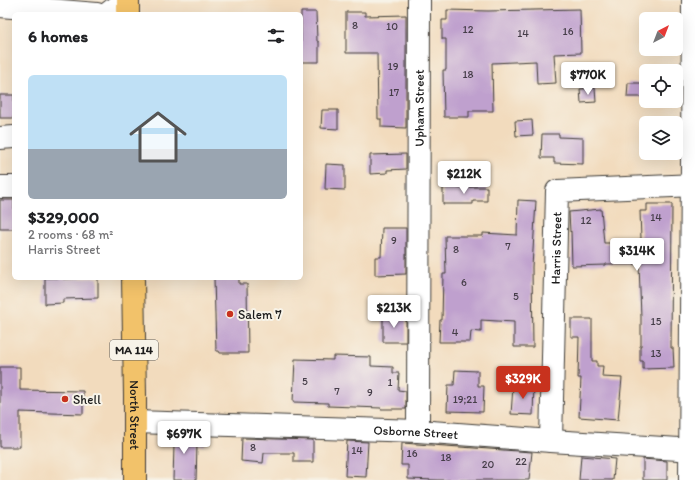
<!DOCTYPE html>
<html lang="en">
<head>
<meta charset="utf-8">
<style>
  :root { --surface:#fff; --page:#f6f6f6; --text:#202124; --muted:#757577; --accent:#c8321e }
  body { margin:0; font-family:Itim,sans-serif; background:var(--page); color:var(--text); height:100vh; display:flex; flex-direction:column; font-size:15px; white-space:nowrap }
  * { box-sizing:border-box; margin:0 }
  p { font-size:13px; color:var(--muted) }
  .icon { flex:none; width:22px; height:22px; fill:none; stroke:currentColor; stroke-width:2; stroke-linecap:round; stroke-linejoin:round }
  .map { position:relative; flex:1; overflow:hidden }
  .panel { position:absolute; left:12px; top:12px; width:291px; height:268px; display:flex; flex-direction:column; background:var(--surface); border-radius:6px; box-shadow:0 4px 16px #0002 }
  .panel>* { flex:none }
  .needle { width:26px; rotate:42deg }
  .buttons { position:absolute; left:639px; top:12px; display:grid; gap:8px }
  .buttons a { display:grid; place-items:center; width:44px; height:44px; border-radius:6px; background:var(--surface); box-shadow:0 4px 16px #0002; font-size:20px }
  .price { position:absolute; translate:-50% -34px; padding:0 9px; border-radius:4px; background:#fff; color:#222; font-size:13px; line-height:26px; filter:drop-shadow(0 1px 2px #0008) }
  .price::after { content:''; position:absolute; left:50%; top:24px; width:12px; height:9px; margin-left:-6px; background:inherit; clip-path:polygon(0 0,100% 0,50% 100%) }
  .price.selected { background:var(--accent); color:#fff }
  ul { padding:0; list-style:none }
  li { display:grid; align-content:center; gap:8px; height:212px; padding:0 16px }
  li span { display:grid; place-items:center; height:124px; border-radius:6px; color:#555 }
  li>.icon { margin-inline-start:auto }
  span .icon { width:72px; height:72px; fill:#fffc; stroke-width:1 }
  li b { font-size:17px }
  h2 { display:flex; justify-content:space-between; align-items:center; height:48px; padding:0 16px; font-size:17px }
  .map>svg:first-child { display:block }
  .building { fill:#bfa0ce }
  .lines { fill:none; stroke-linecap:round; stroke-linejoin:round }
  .minor-casing { stroke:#3c3934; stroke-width:24 }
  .highway-casing { stroke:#3c3934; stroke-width:24 }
  .minor { stroke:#fff; stroke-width:22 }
  .highway { stroke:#f2c26a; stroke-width:22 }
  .poi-dot { fill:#c8321e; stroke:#f7f3e8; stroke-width:1.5 }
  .labels { text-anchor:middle; stroke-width:4; stroke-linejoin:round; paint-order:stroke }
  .number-label { font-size:11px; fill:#453d48 }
  .shield { fill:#f7f3e8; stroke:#5e5c59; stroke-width:1 }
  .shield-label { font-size:12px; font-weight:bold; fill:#1c1c1c }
  .street-label { font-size:13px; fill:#1c1c1c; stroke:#f7f3e8 }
  .poi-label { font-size:13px; fill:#1c1c1c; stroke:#f7f3e8; text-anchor:start }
</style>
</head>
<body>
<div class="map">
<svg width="695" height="480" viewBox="0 0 695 480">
  <rect width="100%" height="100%" fill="#f7f3e8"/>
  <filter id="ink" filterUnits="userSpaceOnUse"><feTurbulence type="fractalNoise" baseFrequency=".025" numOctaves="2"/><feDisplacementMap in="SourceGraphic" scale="8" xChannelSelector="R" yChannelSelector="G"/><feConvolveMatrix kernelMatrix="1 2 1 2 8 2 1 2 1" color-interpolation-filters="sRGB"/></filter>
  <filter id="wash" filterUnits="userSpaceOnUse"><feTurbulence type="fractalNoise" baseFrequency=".012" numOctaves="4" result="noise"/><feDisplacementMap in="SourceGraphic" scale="16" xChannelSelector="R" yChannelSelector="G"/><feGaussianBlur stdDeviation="0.9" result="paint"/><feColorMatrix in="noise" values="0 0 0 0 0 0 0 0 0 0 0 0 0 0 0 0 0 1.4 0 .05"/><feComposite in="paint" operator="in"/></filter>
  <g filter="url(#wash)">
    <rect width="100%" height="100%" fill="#f2dbbd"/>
    <g id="blocks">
      <g class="building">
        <path d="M580,9l1,44 -27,1 2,29 -19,1 -1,-23 -44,2 1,48h-24v6h-25l-1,-47h3v-31h-4v-19h5v-10l41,1z"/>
        <path d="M301,12h15l1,29 2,1v20h-18z"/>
        <path d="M346,12h19v4l41,-1v113l-25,-1v-8h-3l-1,-66h-31z"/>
        <path d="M628,83h18v14h-19z"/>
        <path d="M595,88l1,14 -15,1 -1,-14z"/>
        <rect x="0" y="95" width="14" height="23"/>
        <path d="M322,110h16v19l-17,-1z"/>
        <path d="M532,120l1,15 -17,1 -1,-15z"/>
        <path d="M542,134h17v3l24,1v26l-29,-1v-5h-13z"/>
        <path d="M406,154v15l-19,1v3l-17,1v-19z"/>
        <path d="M326,164l19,1v25l-20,-1z"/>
        <path d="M443,187h44v14h-14v3h-30z"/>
        <rect x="0" y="200" width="14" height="29"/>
        <path d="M518,200l18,1 -4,66 1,80h-19v-25l-33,-2v12l-10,-1 -1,11h-31l1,-22h2l1,-46h3l-1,-38h38v-3l34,2z"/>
        <path d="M647,204h25l-1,144h2l1,20 -31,1v-8h-3v-15h1v-29l-2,-53h-33v1l-34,1 -1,-35 -1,1 -1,-20 32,-3 3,34h31v-3l6,-1 -1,-28h7z"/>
        <path d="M382,228h24v46l-31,1v-18h6z"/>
        <path d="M45,278h18v1l35,-1v20l-35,1v4l-18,1z"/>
        <path d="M214,278h25v6h8l1,69h-28l-1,-2h-3z"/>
        <path d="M383,316l23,1v25h-23z"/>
        <path d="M571,319h21v42h5v5h6l-1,11 20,1 -4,42 -39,-3 2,-39h-3l1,-41h-8z"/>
        <path d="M333,356l38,1v9l22,1v6h6l-1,17 8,1v18h-25v-1l-53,-2v-3l-35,-1 2,-43 38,1z"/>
        <path d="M0,367h20v23l63,1v23l-63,-2v35h-20z"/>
        <path d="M455,370l23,1v15h6l-1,26 -36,-1 1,-26h6z"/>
        <path d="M518,383l16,1 -1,31 -22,-1 2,-27 4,1z"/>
        <path d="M161,435l44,2 -1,9 -7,-1 -1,35h-23l1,-35h-14z"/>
        <path d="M242,438l71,2v22h-19v-9h-30l-1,10 -22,-2z"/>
        <path d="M347,441l21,1 -2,35 -21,-1z"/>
        <path d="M402,443l130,9 -3,28h-94l-27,-1v-14h-7z"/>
        <path d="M581,456l34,3 -2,21h-34z"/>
        <path d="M643,459l24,2v19h-24z"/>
      </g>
    </g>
  </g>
  <g filter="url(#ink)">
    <use href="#blocks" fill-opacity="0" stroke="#3c3934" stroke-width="1"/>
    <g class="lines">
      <defs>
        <g id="minor">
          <path d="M0,6l97,8"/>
          <path d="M107,14l18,-14"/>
          <path d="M0,138l14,-1"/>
          <path d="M0,187h14"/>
          <path id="s1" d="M135,422l283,9 133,10 144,9"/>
          <path id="s2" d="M418,431l1,-431"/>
          <path id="s3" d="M551,441l6,-250 138,-6"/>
          <path d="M690,480l3,-480"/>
        </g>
        <g id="highway">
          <path d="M128,14v-14"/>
          <path id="s4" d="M133,278l2,117v85"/>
        </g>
      </defs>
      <use href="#minor" class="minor-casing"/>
      <use href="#highway" class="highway-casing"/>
      <use href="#minor" class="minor"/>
      <use href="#highway" class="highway"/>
    </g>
  </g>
  <g class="poi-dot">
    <circle cx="230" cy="314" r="4"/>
    <circle cx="65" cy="399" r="4"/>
  </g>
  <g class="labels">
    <g class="number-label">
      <text x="355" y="29">8</text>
      <text x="392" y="30">10</text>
      <text x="468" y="33">12</text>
      <text x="568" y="35">16</text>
      <text x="523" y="37">14</text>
      <text x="393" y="70">19</text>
      <text x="468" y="78">18</text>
      <text x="394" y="96">17</text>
      <text x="656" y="221">14</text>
      <text x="586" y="224">12</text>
      <text x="394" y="244">9</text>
      <text x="508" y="250">7</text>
      <text x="456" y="253">8</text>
      <text x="464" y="286">6</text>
      <text x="516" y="300">5</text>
      <text x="656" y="325">15</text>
      <text x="455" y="336">4</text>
      <text x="656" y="357">13</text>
      <text x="305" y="385">5</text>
      <text x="390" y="386">1</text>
      <text x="337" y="395">7</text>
      <text x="370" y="396">9</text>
      <text x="465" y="403">19;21</text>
      <text x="253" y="451">8</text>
      <text x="357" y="454">14</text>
      <text x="412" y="457">16</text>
      <text x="446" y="461">18</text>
      <text x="521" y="465">22</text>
      <text x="488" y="468">20</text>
    </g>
    <rect class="shield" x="110" y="340" width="48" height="20" rx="3"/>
    <g class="shield-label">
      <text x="134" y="354">MA 114</text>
    </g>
    <g class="street-label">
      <text dy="5" stroke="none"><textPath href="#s2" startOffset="323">Upham Street</textPath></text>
      <text dy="5" stroke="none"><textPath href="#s3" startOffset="193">Harris Street</textPath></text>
      <text dy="5" stroke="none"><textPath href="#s4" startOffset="137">North Street</textPath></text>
      <text dy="5" stroke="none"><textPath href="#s1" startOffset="281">Osborne Street</textPath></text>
    </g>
    <g class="poi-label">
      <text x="238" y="319">Salem 7</text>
      <text x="73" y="404">Shell</text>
    </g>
  </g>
</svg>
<div class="buttons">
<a><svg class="needle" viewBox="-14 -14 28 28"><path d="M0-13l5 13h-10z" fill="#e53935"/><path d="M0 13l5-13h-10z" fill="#757577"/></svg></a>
<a><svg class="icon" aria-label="locate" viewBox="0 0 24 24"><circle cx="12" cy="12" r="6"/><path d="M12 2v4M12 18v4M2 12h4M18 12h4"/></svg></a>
<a><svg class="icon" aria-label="layers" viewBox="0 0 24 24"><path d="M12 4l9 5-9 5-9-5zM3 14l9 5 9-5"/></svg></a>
</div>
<b class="price" style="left:588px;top:96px">$770K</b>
<b class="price" style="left:464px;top:195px">$212K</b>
<b class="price" style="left:637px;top:272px">$314K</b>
<b class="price" style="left:394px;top:329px">$213K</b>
<b class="price selected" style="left:523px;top:400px">$329K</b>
<b class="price" style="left:184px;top:455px">$697K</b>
<section class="panel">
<h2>6 homes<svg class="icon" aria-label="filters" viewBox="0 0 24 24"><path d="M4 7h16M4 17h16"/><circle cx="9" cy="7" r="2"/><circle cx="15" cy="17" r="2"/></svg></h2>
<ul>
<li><span style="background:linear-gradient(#bfe0f5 60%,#9aa5b1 0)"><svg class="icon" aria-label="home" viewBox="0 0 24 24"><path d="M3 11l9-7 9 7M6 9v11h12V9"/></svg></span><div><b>$329,000</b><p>2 rooms · 68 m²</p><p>Harris Street</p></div></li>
</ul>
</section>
</div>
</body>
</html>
